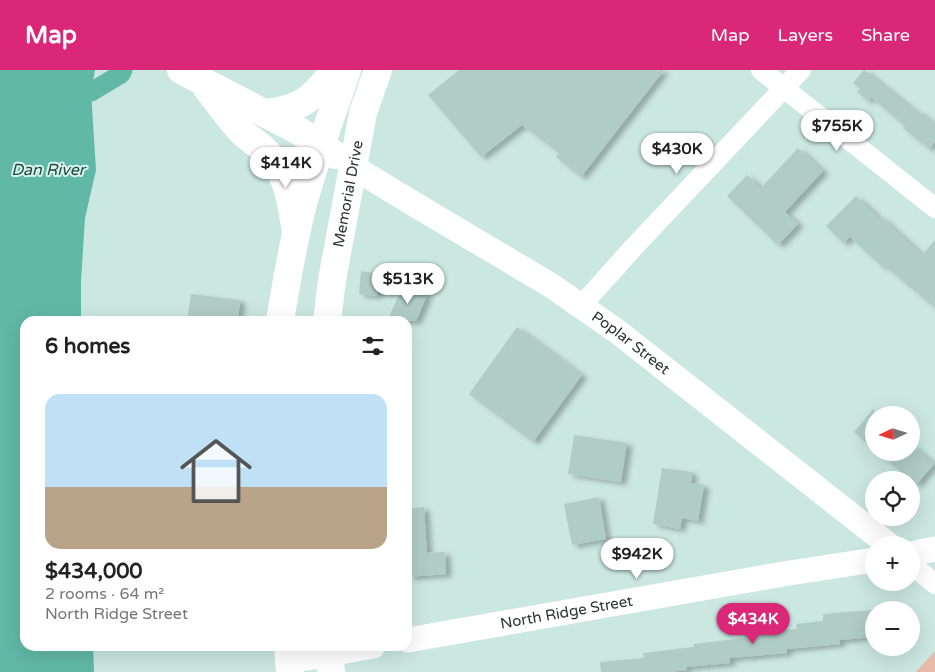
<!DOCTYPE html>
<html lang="en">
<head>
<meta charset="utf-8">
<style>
  :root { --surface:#fff; --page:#f2f2f2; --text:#222; --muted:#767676; --accent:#db2777 }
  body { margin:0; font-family:"Varela Round",sans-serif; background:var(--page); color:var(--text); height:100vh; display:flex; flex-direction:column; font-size:19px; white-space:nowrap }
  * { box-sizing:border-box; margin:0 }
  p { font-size:16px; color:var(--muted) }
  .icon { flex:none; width:28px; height:28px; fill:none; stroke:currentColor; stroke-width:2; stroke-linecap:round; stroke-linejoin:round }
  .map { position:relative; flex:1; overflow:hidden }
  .drawer { position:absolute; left:20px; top:246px; width:392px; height:335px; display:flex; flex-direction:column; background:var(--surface); border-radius:15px; box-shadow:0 5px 20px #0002 }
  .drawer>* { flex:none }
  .needle { width:32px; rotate:266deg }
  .buttons { position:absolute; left:865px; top:336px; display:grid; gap:10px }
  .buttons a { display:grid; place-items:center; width:55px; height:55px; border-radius:50%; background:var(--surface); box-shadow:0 5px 20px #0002; font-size:25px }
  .price { position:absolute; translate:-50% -42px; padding:0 11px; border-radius:18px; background:#fff; color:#222; font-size:16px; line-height:32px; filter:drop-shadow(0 1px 2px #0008) }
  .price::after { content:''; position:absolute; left:50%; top:30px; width:15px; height:11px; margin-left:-8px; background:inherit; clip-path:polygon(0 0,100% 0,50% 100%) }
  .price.active { background:var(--accent); color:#fff }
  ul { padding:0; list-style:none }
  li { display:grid; align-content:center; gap:10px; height:265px; padding:0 25px }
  li span { display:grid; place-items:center; height:155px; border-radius:15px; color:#555 }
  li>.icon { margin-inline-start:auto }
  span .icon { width:90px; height:90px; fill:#fffc; stroke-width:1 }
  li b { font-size:21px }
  h2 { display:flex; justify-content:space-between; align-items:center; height:60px; padding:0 25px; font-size:21px }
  header { display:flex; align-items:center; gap:30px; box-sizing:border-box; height:70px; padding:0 25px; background:var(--accent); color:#fff }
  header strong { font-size:24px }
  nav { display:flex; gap:28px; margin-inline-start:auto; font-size:18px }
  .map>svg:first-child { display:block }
  .green { fill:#e7baa9 }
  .water { fill:#61b8a7 }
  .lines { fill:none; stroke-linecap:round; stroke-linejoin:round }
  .canal { stroke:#61b8a7; stroke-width:19 }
  .building { fill:#afccc5; filter:url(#shadow) }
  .minor { stroke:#fff; stroke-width:20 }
  .tertiary { stroke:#fff; stroke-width:25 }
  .secondary { stroke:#fff; stroke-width:28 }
  .labels { text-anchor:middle; stroke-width:4; stroke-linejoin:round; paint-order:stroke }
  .street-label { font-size:15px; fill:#293432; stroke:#d7f4ed }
  .water-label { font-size:16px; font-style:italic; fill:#1f4740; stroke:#d7f4ed }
</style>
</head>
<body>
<header>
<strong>Map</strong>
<nav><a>Map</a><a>Layers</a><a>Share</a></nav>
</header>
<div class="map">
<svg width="935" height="602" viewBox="0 0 935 602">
  <defs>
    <filter id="shadow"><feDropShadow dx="5.5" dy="3" stdDeviation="2.5" flood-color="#0004"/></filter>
  </defs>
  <rect width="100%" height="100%" fill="#cae7e0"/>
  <path class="green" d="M935,581v21h-19z"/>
  <path class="water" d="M0,0h95l-4,22 5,78 -11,48 -4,63v40h-56v325h68l1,26h-94z"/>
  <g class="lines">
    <path class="canal" d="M91,22l30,-18 2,-4"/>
  </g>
  <g class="building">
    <path d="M459,0h205l-83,107 -25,-20 3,-4 -37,-28 -41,32 -53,-62z"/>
    <path d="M864,0l52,42 2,-1 17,14v17l-6,7 -26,-21 2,-2 -34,-29 -3,4 -11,-9 3,-3 -7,-6z"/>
    <path d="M798,78l25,23 -38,41 13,12 -20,21 -51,-49 20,-21 14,13z"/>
    <path d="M856,126l24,23 1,-2 41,38 13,-15v68l-51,-43 -2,2 -32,-30 -7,6 -17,-17z"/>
    <path d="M361,201l18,3 -2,22 -18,-2z"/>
    <path d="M404,214l23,11 -11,26h-29z"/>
    <path d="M191,224l49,6 -2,21h-51z"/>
    <path d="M517,257l65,48 -49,67 -64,-48z"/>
    <path d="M874,338v41l-20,-17z"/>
    <path d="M574,365l53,8 -6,39 -53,-8z"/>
    <path d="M911,374l23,20 -18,21 -38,-33h33z"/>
    <path d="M662,398l30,4 -1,11 13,2 -6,36 -16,-3 -2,11 -27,-5z"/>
    <path d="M599,427l7,42 -34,6 -8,-41z"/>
    <path d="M424,437l3,46 18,-1 1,22 -38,3v-68z"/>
    <path d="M874,540v27l-34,3v4l-53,5v4l-57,5v5l-44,4 1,3 -18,2h-68l-1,-10 44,-4 -1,-5 51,-6v-3l50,-6v-4l53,-5 -1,-5 27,-3v-7z"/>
  </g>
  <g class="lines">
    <g class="minor">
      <path d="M761,0l174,138"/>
      <path d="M581,236l51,-57 169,-179"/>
      <path d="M911,494l24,20"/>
    </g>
    <g class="tertiary">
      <path id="s1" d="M353,97l61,37 138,82 66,46 271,213"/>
      <path d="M911,484l24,-5"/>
      <path id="s2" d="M408,570l375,-66 91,-14"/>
      <path d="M290,591l83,-15"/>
    </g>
    <g class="secondary">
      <path d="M181,0l118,61 36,24"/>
      <path d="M207,18c11,14 21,29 33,42 6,7 14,11 21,17 25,22 29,47 34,79"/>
      <path d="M265,43c37,-4 47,-14 70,-43"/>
      <path d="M280,251c6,-36 12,-73 21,-109 12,-48 30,-95 46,-142"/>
      <path id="s3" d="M327,251l5,-41 31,-167 15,-43"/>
      <path d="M288,576l2,26"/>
      <path d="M329,576l2,26"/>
    </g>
  </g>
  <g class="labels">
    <g class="street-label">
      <text dy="5" stroke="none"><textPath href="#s3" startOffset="129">Memorial Drive</textPath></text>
      <text dy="5" stroke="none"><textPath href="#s1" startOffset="329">Poplar Street</textPath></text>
      <text dy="5" stroke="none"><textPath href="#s2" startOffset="161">North Ridge Street</textPath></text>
    </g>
    <g class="water-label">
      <text x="48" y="105">Dan River</text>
    </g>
  </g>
</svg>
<div class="buttons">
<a><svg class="needle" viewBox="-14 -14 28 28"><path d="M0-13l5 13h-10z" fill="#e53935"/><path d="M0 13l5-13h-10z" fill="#767676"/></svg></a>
<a><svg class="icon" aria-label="locate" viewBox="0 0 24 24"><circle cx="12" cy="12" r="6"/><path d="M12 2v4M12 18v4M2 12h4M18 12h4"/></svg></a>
<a>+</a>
<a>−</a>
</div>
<b class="price" style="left:837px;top:82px">$755K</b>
<b class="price" style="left:677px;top:105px">$430K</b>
<b class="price" style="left:286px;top:119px">$414K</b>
<b class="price" style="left:408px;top:235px">$513K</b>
<b class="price" style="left:637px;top:510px">$942K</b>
<b class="price active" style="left:753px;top:575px">$434K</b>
<section class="drawer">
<h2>6 homes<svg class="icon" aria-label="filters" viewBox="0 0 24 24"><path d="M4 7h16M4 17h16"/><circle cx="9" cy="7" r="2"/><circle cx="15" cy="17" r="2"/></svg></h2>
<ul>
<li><span style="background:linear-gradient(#bfe0f5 60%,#b9a48a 0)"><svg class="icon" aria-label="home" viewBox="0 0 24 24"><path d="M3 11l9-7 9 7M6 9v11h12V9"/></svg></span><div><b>$434,000</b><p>2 rooms · 64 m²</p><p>North Ridge Street</p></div></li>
</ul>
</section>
</div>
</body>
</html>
